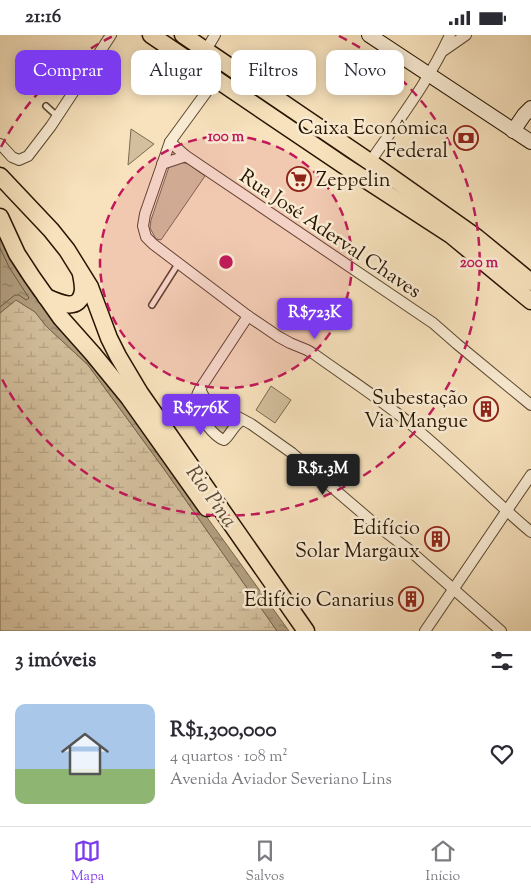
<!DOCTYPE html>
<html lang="pt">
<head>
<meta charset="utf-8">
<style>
  :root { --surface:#fff; --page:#f7f7f7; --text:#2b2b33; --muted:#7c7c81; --line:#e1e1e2; --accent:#7c3aed }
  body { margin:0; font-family:"Sorts Mill Goudy",serif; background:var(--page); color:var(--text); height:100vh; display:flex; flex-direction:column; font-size:19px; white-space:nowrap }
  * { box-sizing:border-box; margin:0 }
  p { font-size:16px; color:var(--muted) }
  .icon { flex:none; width:28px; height:28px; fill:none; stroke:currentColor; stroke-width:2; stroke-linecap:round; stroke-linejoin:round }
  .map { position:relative; height:596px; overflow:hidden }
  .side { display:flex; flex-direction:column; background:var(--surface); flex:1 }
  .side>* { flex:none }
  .guide { position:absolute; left:15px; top:15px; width:501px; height:45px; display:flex; gap:10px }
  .price { position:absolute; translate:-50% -42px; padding:0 11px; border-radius:5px; background:var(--accent); color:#fff; font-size:16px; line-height:32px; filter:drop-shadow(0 1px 2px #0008) }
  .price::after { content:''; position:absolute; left:50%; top:30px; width:15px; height:11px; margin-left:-8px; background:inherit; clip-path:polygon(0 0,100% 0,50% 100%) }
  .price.current { background:#222; color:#fff }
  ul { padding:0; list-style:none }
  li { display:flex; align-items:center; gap:15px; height:125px; padding:0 15px }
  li+li { border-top:1px solid var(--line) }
  li span { display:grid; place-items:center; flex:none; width:140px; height:100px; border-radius:10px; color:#555 }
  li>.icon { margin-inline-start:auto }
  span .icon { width:60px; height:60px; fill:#fffc; stroke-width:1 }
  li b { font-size:21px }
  h2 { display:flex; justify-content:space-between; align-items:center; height:60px; padding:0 15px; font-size:21px }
  .pill { padding:0 18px; border-radius:10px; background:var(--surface); box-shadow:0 2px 12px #0003; font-size:18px; line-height:45px }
  .pill.current { background:var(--accent); color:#fff }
  .status { display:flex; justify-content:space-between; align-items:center; height:35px; padding:0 25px; background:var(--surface); direction:ltr }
  .status svg { height:14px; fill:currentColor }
  .dock { display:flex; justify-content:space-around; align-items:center; height:70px; border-top:1px solid var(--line); background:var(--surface); font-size:14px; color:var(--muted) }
  .dock a { display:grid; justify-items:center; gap:2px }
  .dock .current { color:var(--accent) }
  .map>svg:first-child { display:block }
  .wetland { fill:url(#wetland-marsh); stroke:#7c6a4f }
  .park { fill:#d3bf9d; stroke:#7c6a4f }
  .water { fill:url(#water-ripples); stroke:#79664b }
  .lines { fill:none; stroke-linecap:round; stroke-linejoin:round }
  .shore { stroke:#6b583f; stroke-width:1 }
  .service-casing { stroke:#5a4830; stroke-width:8 }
  .minor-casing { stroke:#5a4830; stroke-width:12 }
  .secondary-casing { stroke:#261401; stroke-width:16 }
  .primary-casing { stroke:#261401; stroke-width:19 }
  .service { stroke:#faecd4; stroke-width:5 }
  .minor { stroke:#faecd4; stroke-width:10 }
  .secondary { stroke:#faecd4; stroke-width:14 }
  .primary { stroke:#f7e2bd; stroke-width:16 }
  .ring { fill:none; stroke:#c2185b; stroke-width:2.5; stroke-dasharray:9 6 }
  .labels { text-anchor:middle; stroke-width:5; stroke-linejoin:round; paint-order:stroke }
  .poi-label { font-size:20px; fill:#261401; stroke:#faecd4; text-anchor:end }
  .street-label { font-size:20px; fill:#261401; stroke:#faecd4 }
  .water-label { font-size:21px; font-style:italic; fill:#5d4a33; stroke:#faecd4 }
  .centre { fill:#c2185b; stroke:#faecd4; stroke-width:2.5 }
  .ring-label { font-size:15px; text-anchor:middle; font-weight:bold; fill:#c2185b; stroke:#faecd4; stroke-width:5; stroke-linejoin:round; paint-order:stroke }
</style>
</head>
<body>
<div class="status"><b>21:16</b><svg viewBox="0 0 49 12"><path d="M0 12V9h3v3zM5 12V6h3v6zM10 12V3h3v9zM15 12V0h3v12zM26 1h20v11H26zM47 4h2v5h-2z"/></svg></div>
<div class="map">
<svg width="531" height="596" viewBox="0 0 531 596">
  <defs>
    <pattern id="wetland-marsh" width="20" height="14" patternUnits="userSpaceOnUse" patternTransform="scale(1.25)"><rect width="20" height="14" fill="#d3bf9d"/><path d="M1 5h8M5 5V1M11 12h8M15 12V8" fill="none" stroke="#b5a385"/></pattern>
    <pattern id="water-ripples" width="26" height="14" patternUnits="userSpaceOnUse" patternTransform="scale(1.25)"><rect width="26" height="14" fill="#b09c7d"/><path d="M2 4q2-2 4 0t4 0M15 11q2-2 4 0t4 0" fill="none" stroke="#8f7e64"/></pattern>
  </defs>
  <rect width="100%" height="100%" fill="#f7e2bd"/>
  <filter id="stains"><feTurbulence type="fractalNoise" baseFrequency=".004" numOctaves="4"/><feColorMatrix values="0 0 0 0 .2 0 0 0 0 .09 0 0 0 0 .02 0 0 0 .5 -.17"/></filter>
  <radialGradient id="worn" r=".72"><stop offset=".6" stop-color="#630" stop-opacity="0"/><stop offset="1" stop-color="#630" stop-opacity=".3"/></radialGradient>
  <path class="wetland" d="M16,265l19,12 11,14 42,39 76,104 113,162h-277v-318z"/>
  <g class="park">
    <path d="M131,94l23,15 -26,21z"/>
    <path d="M177,126l11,3 17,12 -44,64 -5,-1 -6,-11 1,-8 18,-53z"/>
    <path d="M271,351l20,14 -16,23 -19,-13z"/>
    <path d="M205,369h3l24,16 1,2 -7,11 -4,1 -19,-19 -3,-8z"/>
  </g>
  <path class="water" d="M0,201l13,28 21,32 36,40 61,76 158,219h-12l-113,-162 -76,-104 -42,-39 -11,-14 -19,-12 -16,13z"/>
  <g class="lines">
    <path class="shore" d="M0,213l9,19 20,31 -1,1 -2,1 -7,-5h-4l-15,12"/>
    <defs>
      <g id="service">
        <path d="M46,71l11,10"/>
        <path d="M152,270l26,-41"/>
      </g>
      <g id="minor">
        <path d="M206,15l9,-15"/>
        <path d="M443,16l23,-16"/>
        <path d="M216,44l-46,63 -25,72 -2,12 3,11 7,7 95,72 31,21 11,6 17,7 7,4c36,26 73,49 106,78 38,32 73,68 111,100"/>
        <path d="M170,107l16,14 247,167 24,21 74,61"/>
        <path d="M0,109l12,13 7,3 9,-4 23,-30 60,-91"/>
        <path d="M370,127c28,-41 59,-81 80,-127"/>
        <path d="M162,129l24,-8"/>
        <path d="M248,281l-48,73 4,8 4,4 43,23 41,29 83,71 33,25 93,82"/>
        <path d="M200,354c-3,5 -5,10 -4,16 1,9 18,32 28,35 7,-5 10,-17 19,-20"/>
        <path d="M425,596l106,-156"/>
      </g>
      <g id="secondary">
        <path d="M369,0l162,107"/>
        <path d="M513,96l11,-16 7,-7"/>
      </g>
      <g id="primary">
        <path d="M151,0l192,130 108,70 80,66"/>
        <path d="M183,0l187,127 106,75 55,45"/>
        <path d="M0,141l51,54 16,20 23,37 19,51 9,18 22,37 166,238"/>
        <path d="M0,182l17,37 15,23 29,41 32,36 36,44 78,110"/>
        <path d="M46,262c13,6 34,16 37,-7 0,-5 -1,-11 -2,-16"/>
      </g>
    </defs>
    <use href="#service" class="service-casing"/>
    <use href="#minor" class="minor-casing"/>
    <use href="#secondary" class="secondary-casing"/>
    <use href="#primary" class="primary-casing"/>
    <use href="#service" class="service"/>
    <use href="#minor" class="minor"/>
    <use href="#secondary" class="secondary"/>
    <use href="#primary" class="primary"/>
  </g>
  <circle cx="226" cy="227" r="126" fill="#c2185b" fill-opacity=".12"/>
  <g class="ring">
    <circle cx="226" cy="227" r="126"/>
    <path d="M1 112A253 253 0 0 1 113 1M339 1A253 253 0 1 1 1 342"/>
  </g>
  <defs>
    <symbol id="bank-ring" viewBox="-11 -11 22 22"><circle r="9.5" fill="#faecd4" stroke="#8f2418" stroke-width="1.5"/><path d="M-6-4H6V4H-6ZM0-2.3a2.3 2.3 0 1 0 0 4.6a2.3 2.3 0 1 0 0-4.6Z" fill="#8f2418"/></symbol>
    <symbol id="supermarket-ring" viewBox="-11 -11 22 22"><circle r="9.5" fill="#faecd4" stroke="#8f2418" stroke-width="1.5"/><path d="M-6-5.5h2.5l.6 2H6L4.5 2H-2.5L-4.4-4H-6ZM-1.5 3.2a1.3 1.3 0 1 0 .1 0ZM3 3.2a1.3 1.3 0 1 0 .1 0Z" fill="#8f2418"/></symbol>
    <symbol id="building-ring" viewBox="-11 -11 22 22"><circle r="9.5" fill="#faecd4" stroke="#8f2418" stroke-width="1.5"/><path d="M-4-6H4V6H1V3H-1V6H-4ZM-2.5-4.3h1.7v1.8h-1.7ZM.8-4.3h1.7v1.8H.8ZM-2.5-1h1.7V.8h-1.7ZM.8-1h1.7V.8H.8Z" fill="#8f2418"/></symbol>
  </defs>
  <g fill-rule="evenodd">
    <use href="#bank-ring" x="452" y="89" width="28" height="28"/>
    <use href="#supermarket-ring" x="285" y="130" width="28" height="28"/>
    <use href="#building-ring" x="472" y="360" width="28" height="28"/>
    <use href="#building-ring" x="423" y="490" width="28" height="28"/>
    <use href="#building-ring" x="397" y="550" width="28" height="28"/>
  </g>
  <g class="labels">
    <g class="poi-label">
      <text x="448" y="99">Caixa Econômica<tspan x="448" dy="23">Federal</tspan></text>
      <text x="316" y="151" text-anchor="start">Zeppelin</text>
      <text x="468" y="369">Subestação<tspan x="468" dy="23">Via Mangue</tspan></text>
      <text x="420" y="499">Edifício<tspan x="420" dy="23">Solar Margaux</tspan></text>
      <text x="394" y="571">Edifício Canarius</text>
    </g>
    <g class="street-label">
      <text transform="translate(331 198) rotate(34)" y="7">Rua José Aderval Chaves</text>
    </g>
    <g class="water-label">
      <text transform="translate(212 461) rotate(54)" y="7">Rio Pina</text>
    </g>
  </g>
  <circle cx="226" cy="227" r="8" class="centre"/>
  <g class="ring-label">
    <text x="226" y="106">100 m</text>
    <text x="479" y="232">200 m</text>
  </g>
  <rect width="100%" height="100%" filter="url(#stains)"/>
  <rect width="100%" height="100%" fill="url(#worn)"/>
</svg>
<b class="price" style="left:315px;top:305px">R$723K</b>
<b class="price" style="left:201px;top:401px">R$776K</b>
<b class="price current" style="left:323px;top:461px">R$1.3M</b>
<div class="guide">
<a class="pill current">Comprar</a>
<a class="pill">Alugar</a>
<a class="pill">Filtros</a>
<a class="pill">Novo</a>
</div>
</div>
<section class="side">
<h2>3 imóveis<svg class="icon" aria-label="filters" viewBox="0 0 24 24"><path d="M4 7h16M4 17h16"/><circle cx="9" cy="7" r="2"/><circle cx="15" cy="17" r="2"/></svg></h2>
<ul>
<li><span style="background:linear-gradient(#a9c7e8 65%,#8fb573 0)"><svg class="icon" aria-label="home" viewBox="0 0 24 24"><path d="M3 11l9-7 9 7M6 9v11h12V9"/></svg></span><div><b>R$1,300,000</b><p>4 quartos · 108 m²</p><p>Avenida Aviador Severiano Lins</p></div><svg class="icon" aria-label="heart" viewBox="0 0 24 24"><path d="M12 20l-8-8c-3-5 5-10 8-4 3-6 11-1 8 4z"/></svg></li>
</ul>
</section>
<nav class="dock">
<a class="current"><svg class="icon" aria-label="map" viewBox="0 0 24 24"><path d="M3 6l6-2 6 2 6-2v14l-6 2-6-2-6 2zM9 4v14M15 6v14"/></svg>Mapa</a>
<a><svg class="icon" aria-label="saved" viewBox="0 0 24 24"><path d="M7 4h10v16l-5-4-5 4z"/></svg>Salvos</a>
<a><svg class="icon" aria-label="home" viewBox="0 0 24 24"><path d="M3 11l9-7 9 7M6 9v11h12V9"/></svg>Início</a>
</nav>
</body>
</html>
